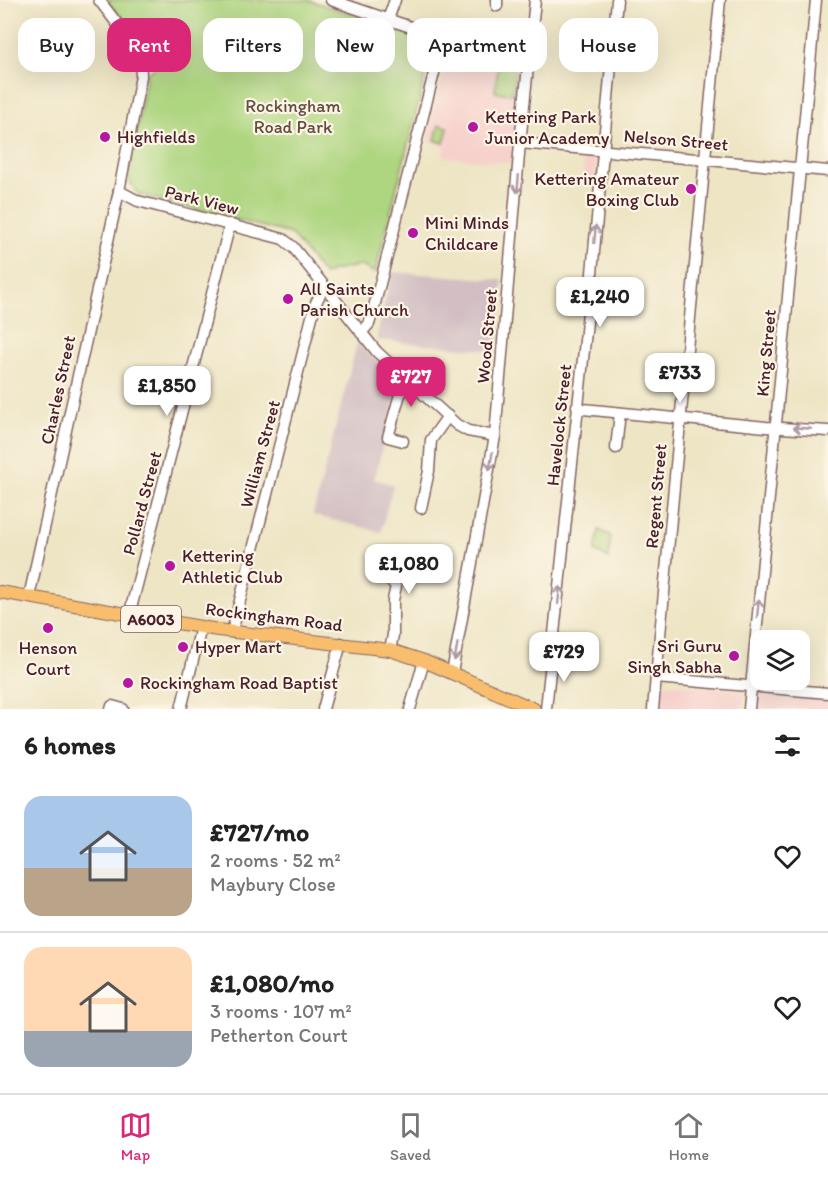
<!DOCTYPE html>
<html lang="en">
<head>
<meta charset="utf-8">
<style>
  :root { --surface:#fff; --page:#f2f2f2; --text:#222; --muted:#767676; --line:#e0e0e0; --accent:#db2777 }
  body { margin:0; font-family:Itim,sans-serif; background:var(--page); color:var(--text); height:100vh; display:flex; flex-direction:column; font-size:22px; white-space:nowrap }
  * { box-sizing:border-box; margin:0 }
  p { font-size:20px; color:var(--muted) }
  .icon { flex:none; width:33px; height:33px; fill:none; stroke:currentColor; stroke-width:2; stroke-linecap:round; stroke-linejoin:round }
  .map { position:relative; height:709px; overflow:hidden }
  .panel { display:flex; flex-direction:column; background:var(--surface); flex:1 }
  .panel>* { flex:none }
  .top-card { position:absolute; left:18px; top:18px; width:792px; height:54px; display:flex; gap:12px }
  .buttons { position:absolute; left:750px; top:630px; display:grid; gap:12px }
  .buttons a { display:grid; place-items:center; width:60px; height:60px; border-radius:12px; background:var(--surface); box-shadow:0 6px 24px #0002; font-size:30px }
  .price { position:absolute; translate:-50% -51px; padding:0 14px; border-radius:12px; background:#fff; color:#222; font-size:20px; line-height:39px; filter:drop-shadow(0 2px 3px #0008) }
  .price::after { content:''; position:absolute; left:50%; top:36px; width:18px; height:14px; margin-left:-9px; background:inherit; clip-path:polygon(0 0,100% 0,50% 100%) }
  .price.selected { background:var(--accent); color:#fff }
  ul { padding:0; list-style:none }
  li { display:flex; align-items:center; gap:18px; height:150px; padding:0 24px }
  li+li { border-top:2px solid var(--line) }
  li span { display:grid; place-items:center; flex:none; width:168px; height:120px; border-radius:18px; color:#555 }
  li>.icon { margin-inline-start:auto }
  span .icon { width:72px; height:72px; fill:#fffc; stroke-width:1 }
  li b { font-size:26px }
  h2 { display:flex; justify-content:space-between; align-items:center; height:72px; padding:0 24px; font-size:26px }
  .pill { padding:0 21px; border-radius:18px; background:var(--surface); box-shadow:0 6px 24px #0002; font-size:21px; line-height:54px }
  .pill.selected { background:var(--accent); color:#fff }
  .tab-bar { display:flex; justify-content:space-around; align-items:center; height:84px; border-top:2px solid var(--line); background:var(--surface); font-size:16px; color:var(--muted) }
  .tab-bar a { display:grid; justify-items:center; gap:3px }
  .tab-bar .selected { color:var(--accent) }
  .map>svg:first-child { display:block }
  .built { fill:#f7d0cc }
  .industrial { fill:#d2bec3 }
  .green { fill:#aed580; stroke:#7c7a56; stroke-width:1.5 }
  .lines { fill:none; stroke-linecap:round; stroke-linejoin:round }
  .minor-casing { stroke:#836461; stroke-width:13 }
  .major-casing { stroke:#836461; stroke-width:14 }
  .minor { stroke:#fff; stroke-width:10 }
  .major { stroke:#f9be6d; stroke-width:12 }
  .oneway { stroke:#ae9aa0 }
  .poi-dot { fill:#b5179e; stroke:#fcf5e5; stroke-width:2 }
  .labels { text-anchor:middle; stroke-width:4.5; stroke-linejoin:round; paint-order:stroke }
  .shield { fill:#fcf5e5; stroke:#7f5f63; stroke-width:1.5 }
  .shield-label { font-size:16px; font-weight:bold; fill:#4a1f2b }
  .park-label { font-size:18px; fill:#634c40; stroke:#fcf5e5 }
  .poi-label { font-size:18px; fill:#4a1f2b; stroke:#fcf5e5; text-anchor:start }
  .street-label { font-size:18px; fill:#4a1f2b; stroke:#fcf5e5 }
</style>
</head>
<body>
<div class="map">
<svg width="828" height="709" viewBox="0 0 828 709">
  <rect width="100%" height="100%" fill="#fcf5e5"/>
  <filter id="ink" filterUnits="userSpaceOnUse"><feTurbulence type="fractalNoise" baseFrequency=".0167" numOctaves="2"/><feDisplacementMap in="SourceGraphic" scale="12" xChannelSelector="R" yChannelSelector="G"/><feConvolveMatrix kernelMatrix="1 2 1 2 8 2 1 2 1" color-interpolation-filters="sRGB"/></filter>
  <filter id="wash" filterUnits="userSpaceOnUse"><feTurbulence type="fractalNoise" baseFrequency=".008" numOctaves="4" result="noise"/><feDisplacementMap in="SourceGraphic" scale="24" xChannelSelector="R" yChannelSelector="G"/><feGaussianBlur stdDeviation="1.35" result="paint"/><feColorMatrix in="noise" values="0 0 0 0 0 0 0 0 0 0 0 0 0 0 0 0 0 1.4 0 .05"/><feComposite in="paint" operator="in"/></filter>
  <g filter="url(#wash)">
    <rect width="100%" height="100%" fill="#eee5c5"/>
    <g class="built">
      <path d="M450,45l64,4 7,7 2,6 -10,101 -69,-6v-11l-18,-6z"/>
      <path d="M585,155l11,2 -2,28 -12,-1z"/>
      <path d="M662,683l78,7 4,4 -2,15h-83z"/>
      <path d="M755,691l73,7v11h-75z"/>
    </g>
    <g class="industrial">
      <path d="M392,272l111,8 -7,71 -120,-11z"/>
      <path d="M357,343l45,41 -5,8 -23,87 19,6 -12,47 -68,-17z"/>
    </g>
    <g class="green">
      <path d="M107,0h201l108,35c11,5 16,12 14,23l-55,215 -15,-8 -30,7 -6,3 -33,-41 -153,-40 -8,-12 -1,-8 18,-100 11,-9z"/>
      <path d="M499,57l17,2 -3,35 -18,-2z"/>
      <path d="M439,125l9,2 -4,16 -9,-3z"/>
      <path d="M599,530l11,5 -1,24 -14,-8z"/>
    </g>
  </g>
  <g filter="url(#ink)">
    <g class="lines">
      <defs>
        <g id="minor">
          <path d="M331,0l112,38 5,-3 83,8"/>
          <path d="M497,6v-6"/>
          <path d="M388,19l7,-19"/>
          <path d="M520,143l308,28"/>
          <path d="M119,191l19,10 145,38 10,8 84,105 80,73 11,6 27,5"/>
          <path d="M361,333l8,-9 4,-13 70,-273"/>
          <path d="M577,406l6,3 183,18 62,4"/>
          <path d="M403,441l-15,-4 12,-43 11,-12"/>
          <path d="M616,448l4,-35"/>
          <path d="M421,508l8,-37 2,-31 17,-24"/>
          <path d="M373,566l12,4 3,8 8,8 -3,14v35l-3,15"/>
          <path d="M29,597l90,-406 22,-115 -1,-20 -4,-8 -37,-48"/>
          <path d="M129,616l101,-392"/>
          <path d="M232,632l83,-327 7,-15 3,-3"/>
          <path d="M452,673l43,-237 25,-293 15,-143"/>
          <path d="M656,678l172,15"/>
          <path d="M111,709l1,-3 11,3"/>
          <path d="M181,709l20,-82"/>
          <path d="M323,709l18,-66"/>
          <path d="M410,709l14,-48"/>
          <path d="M546,709l45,-425 26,-284"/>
          <path d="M653,709l67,-709"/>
          <path d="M749,709l67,-709"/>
        </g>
        <path id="major" d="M0,592l218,38 172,20 34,11 110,48"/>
      </defs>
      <use href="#minor" class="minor-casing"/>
      <use href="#major" class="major-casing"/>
      <use href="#minor" class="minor"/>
      <use href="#major" class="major"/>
    </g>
    <defs><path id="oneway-shaft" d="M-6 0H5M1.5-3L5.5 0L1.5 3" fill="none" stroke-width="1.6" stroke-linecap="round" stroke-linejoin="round" transform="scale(1.5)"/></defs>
    <g class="oneway">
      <use href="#oneway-shaft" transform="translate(518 184) rotate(95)"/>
      <use href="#oneway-shaft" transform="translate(595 234) rotate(-85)"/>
      <use href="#oneway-shaft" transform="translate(802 428) rotate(-175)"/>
      <use href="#oneway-shaft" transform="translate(491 461) rotate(100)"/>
      <use href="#oneway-shaft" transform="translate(559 595) rotate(-84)"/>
      <use href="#oneway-shaft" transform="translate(758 608) rotate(-84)"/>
      <use href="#oneway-shaft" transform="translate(456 652) rotate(100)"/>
    </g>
  </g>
  <g class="poi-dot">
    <circle cx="473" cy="127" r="6"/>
    <circle cx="105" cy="137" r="6"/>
    <circle cx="691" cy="189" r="6"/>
    <circle cx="413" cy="233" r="6"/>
    <circle cx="288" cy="299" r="6"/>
    <circle cx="170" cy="566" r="6"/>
    <circle cx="48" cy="628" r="6"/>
    <circle cx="183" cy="647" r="6"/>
    <circle cx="734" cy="656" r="6"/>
    <circle cx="128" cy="683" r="6"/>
  </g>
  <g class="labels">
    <rect class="shield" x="121" y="606" width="60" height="26" rx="4.5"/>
    <g class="shield-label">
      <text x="151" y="625">A6003</text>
    </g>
    <g class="park-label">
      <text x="293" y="112">Rockingham<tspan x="293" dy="21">Road Park</tspan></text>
    </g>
    <g class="poi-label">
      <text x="485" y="123">Kettering Park<tspan x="485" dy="21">Junior Academy</tspan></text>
      <text x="117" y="143">Highfields</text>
      <text x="679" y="185" text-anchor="end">Kettering Amateur<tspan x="679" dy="21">Boxing Club</tspan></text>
      <text x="425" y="229">Mini Minds<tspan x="425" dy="21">Childcare</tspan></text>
      <text x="300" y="295">All Saints<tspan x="300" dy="21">Parish Church</tspan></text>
      <text x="182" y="562">Kettering<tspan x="182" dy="21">Athletic Club</tspan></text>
      <text x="722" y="652" text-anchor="end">Sri Guru<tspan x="722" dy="21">Singh Sabha</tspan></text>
      <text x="195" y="653">Hyper Mart</text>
      <text x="48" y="654" text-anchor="middle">Henson<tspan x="48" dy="21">Court</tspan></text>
      <text x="140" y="689">Rockingham Road Baptist</text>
    </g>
    <g class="street-label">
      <text transform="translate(676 140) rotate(5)" y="6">Nelson Street</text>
      <text transform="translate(202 200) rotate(14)" y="6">Park View</text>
      <text transform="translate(487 336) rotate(-85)" y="6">Wood Street</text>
      <text transform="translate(766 353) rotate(-85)" y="6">King Street</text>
      <text transform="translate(58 390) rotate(-78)" y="6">Charles Street</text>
      <text transform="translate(559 425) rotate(-84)" y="6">Havelock Street</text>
      <text transform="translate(260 454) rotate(-75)" y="6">William Street</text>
      <text transform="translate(656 496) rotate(-85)" y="6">Regent Street</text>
      <text transform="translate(142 503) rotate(-75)" y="6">Pollard Street</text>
      <text transform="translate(274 617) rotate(7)" y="6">Rockingham Road</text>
    </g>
  </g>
</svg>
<div class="buttons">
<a><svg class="icon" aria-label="layers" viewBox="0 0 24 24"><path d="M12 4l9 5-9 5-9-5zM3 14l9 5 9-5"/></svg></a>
</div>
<b class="price" style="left:600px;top:328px">£1,240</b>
<b class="price" style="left:680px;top:404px">£733</b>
<b class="price selected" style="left:411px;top:408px">£727</b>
<b class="price" style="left:167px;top:417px">£1,850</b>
<b class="price" style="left:409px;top:595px">£1,080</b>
<b class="price" style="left:564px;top:683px">£729</b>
<div class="top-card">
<a class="pill">Buy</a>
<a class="pill selected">Rent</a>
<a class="pill">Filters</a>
<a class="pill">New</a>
<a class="pill">Apartment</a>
<a class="pill">House</a>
</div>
</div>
<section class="panel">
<h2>6 homes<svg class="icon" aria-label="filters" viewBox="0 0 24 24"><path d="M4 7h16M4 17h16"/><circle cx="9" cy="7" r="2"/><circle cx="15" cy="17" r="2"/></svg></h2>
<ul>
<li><span style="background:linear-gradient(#a9c7e8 60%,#b9a48a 0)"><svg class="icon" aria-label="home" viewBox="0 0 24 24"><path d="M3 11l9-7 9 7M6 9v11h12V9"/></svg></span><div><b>£727/mo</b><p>2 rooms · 52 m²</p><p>Maybury Close</p></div><svg class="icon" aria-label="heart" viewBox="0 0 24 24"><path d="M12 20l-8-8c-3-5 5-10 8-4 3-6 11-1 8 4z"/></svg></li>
<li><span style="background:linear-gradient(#ffd9b3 70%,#9aa5b1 0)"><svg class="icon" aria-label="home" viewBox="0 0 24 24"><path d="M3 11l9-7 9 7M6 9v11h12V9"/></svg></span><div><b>£1,080/mo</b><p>3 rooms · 107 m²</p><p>Petherton Court</p></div><svg class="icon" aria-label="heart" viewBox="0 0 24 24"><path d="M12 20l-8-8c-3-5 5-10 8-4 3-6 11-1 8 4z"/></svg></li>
</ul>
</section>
<nav class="tab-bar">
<a class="selected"><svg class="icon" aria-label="map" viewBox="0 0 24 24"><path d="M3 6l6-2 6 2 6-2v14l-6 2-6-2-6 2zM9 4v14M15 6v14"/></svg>Map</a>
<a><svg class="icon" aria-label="saved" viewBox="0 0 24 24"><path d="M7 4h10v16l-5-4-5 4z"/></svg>Saved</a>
<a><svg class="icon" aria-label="home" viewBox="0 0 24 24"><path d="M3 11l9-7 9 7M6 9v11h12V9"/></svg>Home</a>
</nav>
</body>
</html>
